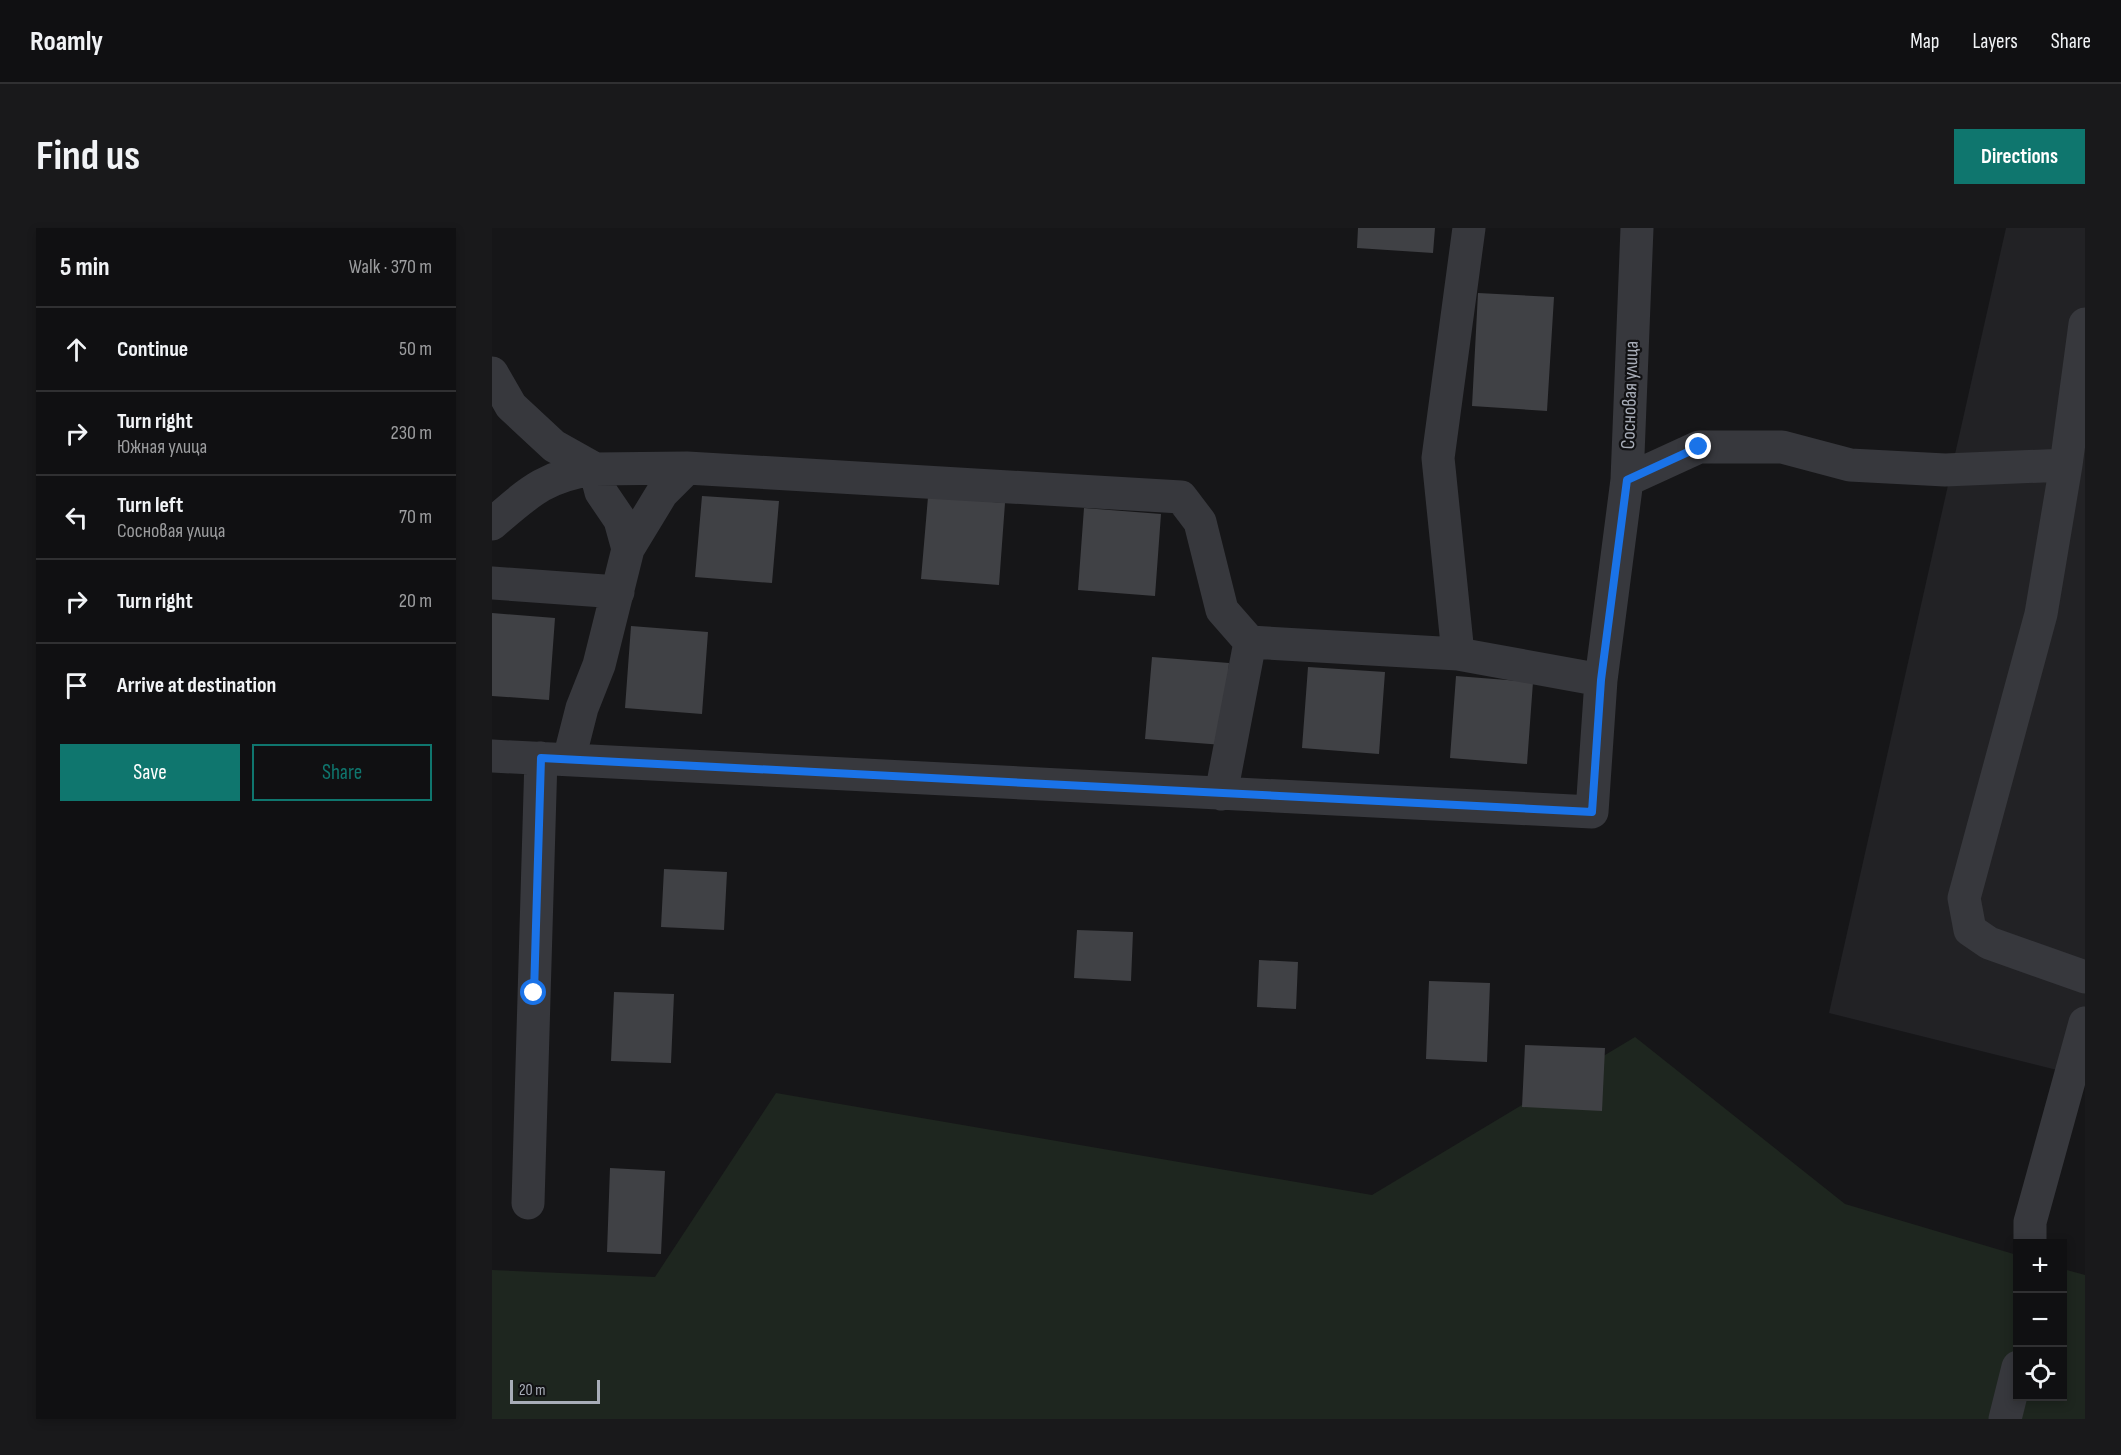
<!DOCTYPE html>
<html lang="en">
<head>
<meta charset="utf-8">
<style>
	body { margin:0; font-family:"Sofia Sans Condensed",sans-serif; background:#19191b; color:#f1f3f6 }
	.controls { position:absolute; right:18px; bottom:18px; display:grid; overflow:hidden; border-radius:0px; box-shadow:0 3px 9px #0003 }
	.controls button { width:54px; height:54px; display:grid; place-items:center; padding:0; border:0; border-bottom:2px solid #303032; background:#101012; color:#f1f3f6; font:30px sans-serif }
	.scale { position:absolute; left:18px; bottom:15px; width:90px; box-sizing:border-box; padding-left:6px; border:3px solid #a8adb8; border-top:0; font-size:16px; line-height:21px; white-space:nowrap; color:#a8adb8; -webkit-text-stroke:4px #111113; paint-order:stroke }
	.stop { position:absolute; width:18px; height:18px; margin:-14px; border:4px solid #1a73e8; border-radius:50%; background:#fff }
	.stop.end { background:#1a73e8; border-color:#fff; box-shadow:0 2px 6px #0008 }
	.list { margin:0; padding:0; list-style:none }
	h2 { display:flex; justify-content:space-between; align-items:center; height:78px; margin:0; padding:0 24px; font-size:26px }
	h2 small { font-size:20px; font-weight:400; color:#9c9d9f }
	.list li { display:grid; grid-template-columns:39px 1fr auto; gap:18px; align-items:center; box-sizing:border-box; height:84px; padding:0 24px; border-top:2px solid #303032 }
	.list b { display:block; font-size:22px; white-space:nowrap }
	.list p { margin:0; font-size:20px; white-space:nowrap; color:#9c9d9f }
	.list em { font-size:20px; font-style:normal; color:#9c9d9f }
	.actions { display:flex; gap:12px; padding:18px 24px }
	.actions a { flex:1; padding:14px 0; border:2px solid #0f766e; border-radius:0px; text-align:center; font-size:21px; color:#0f766e }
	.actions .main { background:#0f766e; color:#fff }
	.icon { flex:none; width:33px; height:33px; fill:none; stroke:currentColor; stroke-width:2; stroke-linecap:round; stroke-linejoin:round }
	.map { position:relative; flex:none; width:1593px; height:1191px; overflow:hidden; border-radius:0px }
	header { display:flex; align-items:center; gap:36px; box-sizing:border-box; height:84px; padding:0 30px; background:#101012; border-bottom:2px solid #303032 }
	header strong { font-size:28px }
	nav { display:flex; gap:33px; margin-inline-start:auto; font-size:21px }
	.intro { display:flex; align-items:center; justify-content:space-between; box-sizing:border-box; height:144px; padding:0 36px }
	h1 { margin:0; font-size:42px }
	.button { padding:15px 27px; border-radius:0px; background:#0f766e; color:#fff; font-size:21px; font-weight:700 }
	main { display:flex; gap:36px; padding:0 36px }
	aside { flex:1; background:#101012; border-radius:0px; box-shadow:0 3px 9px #0003 }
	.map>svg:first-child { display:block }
	.built { fill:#222225 }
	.green { fill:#1e261f }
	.building { fill:#404145 }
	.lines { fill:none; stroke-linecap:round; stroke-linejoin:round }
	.minor { stroke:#37383d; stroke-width:33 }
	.route { stroke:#1a73e8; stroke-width:8 }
	.labels { text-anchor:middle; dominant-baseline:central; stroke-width:4.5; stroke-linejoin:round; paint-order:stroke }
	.street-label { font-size:20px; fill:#a8adb8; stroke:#111113 }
</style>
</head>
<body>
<header>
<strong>Roamly</strong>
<nav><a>Map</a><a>Layers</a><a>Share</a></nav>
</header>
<div class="intro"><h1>Find us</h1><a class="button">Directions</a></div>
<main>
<aside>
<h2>5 min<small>Walk · 370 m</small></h2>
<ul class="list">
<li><svg class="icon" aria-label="ahead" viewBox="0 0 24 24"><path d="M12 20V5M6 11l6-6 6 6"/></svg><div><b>Continue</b></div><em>50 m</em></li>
<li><svg class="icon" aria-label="right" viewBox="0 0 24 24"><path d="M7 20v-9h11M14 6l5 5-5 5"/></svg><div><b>Turn right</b><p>Южная улица</p></div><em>230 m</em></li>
<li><svg class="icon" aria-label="left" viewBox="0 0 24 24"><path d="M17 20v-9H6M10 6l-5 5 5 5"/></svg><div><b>Turn left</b><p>Сосновая улица</p></div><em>70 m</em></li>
<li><svg class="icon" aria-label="right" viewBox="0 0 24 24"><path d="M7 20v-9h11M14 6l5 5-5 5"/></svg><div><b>Turn right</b></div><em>20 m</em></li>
<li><svg class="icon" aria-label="arrive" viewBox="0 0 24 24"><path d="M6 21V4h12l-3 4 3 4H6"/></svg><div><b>Arrive at destination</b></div></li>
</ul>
<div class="actions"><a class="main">Save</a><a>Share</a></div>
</aside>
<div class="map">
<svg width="1593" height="1191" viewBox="0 0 1593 1191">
	<rect width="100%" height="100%" fill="#161618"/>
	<path class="built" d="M1514,0h79v849l-256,-64z"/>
	<path class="green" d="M1143,809l210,167 172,51 1,141h44l1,-127 22,6v144h-1593v-149l163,7 121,-184 596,102z"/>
	<path class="building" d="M866,0h77l-2,25 -76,-5z
		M986,65l76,4 -7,114 -75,-5z
		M210,268l77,5 -7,82 -77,-6z
		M436,269l77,6 -6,82 -78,-6z
		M592,280l77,6 -6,82 -77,-6z
		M0,385l63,5 -6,82 -57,-4z
		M139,398l77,6 -6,82 -77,-6z
		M660,429l77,6 -6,82 -78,-6z
		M816,439l77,5 -6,82 -77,-6z
		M964,448l77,6 -6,82 -77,-6z
		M172,641l63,3 -3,58 -63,-3z
		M585,702l56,2 -2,49 -57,-3z
		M767,732l39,2 -2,47 -39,-2z
		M937,753l61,2 -3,79 -61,-3z
		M122,764l60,2 -3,69 -60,-2z
		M1033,817l80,3 -3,63 -80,-4z
		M118,940l55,3 -4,83 -54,-2z"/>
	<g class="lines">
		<path class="minor" d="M1593,96l-19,141 -25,149 -77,284 6,32 19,13 96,34
			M0,145l19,33 43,40 41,23 92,-1 494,29 19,25 22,88 28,32 208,12 143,26
			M1135,252l72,-33h83l68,18 95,5 121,-5
			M0,296c36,-31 54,-49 103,-55l6,23 19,28 8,29
			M0,355l126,9
			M966,426l-20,-196 31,-230
			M0,528l1100,56 9,-132 26,-200 10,-252
			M77,531l13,-51 17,-43 29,-116 34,-56 25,-25
			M729,566l29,-152
			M36,975l13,-445
			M1538,1016v-22l55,-199
			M1513,1191l13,-52"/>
	</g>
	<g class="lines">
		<path class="route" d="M42,765l7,-235 1051,54 9,-132 26,-200 72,-33"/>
	</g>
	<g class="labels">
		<g class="street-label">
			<text transform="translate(1138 167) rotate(-88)">Сосновая улица</text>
		</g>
	</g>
</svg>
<div class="controls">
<button>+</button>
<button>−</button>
<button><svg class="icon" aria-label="locate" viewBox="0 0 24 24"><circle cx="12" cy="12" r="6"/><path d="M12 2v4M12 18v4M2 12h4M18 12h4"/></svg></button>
</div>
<div class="scale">20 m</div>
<div class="stop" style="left:42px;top:765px"></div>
<div class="stop end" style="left:1207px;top:219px"></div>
</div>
</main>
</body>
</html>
